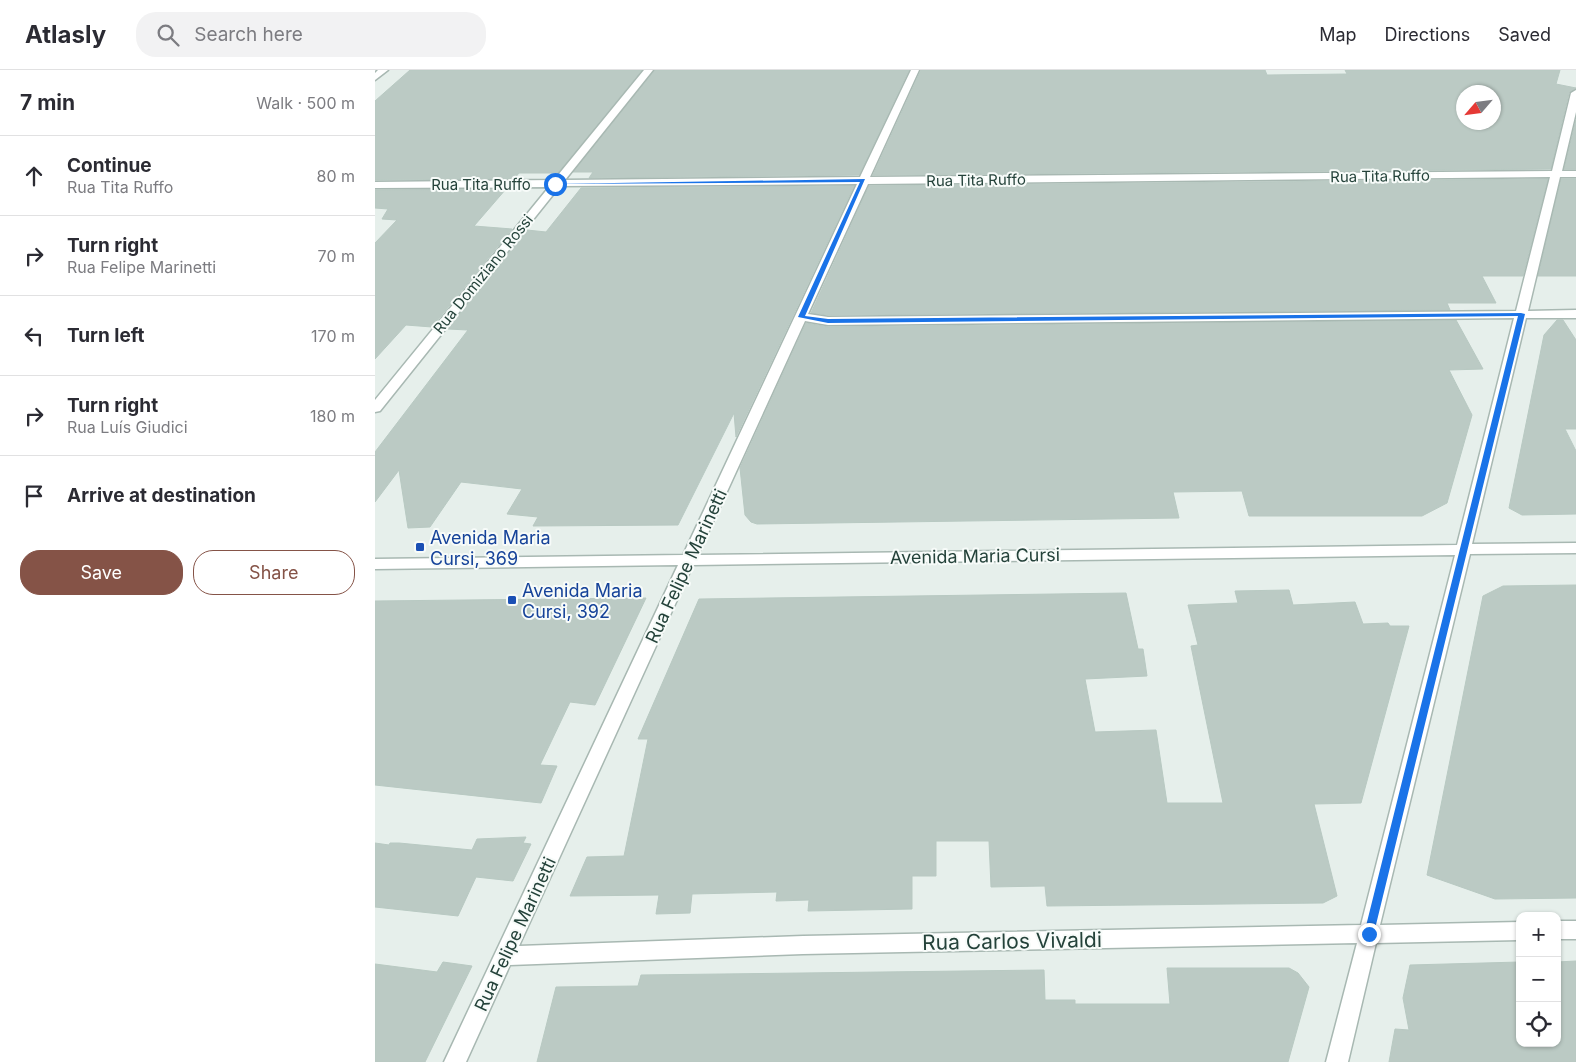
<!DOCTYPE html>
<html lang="en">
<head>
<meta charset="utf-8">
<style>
	body { margin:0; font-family:Inter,sans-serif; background:#f2f2f3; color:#2b2b33 }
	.controls { position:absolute; right:15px; bottom:15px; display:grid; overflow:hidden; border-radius:10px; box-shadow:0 1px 4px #0004 }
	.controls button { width:45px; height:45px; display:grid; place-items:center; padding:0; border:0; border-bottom:1px solid #e1e1e2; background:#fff; color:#2b2b33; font:25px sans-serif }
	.compass { position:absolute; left:1081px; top:15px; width:45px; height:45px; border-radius:50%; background:#fff; box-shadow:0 1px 4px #0004; rotate:242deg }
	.stop { position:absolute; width:15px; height:15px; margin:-11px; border:4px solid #1a73e8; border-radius:50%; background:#fff }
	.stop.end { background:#1a73e8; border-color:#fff; box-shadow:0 1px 5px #0008 }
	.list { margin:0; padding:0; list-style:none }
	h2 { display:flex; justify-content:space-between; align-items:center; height:65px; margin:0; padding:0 20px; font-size:21px }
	h2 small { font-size:16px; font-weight:400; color:#7c7c81 }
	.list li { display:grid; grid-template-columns:32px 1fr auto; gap:15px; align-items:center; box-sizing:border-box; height:80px; padding:0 20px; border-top:1px solid #e1e1e2 }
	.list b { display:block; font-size:19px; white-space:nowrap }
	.list p { margin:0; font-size:16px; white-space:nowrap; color:#7c7c81 }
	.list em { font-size:16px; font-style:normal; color:#7c7c81 }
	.actions { display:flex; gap:10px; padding:15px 20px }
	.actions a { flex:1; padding:11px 0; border:1px solid #855347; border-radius:20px; text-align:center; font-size:18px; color:#855347 }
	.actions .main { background:#855347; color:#fff }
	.icon { flex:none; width:28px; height:28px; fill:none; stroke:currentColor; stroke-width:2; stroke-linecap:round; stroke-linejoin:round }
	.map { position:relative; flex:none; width:1201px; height:992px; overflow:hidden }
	header { display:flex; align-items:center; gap:30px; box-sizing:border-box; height:70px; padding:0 25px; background:#fff; border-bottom:1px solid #e1e1e2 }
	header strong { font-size:24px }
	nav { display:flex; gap:28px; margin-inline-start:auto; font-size:18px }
	.search { width:350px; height:45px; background:#f2f2f3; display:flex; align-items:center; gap:12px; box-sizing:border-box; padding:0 18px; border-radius:20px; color:#7c7c81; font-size:19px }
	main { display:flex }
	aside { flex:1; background:#fff }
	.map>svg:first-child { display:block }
	.building { fill:#bbcac4; stroke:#b8c9c2; fill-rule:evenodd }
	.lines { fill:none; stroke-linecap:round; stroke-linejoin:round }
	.minor-casing { stroke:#a8b8b2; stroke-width:3 }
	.minor { fill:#fff; fill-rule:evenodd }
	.route { fill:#1a73e8 }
	.transit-dot { fill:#1a4fb4; stroke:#f7fbf9; stroke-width:2 }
	.labels { text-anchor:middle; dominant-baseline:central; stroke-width:4; stroke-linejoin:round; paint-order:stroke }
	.far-street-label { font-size:15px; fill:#24423a; stroke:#f7fbf9 }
	.transit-label { font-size:18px; fill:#164399; stroke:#f7fbf9; text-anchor:start }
	.street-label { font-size:18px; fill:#24423a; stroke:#f7fbf9 }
	.near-street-label { font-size:21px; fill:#24423a; stroke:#f7fbf9 }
</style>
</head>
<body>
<header>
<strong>Atlasly</strong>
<div class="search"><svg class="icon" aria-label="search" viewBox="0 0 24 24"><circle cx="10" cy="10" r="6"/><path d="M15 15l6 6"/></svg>Search here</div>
<nav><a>Map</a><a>Directions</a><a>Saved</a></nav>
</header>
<main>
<aside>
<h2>7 min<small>Walk · 500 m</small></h2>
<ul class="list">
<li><svg class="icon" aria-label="ahead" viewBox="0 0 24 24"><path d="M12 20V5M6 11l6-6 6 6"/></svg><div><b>Continue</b><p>Rua Tita Ruffo</p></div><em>80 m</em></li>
<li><svg class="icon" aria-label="right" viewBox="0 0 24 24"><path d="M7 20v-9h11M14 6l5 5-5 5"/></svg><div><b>Turn right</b><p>Rua Felipe Marinetti</p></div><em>70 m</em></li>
<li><svg class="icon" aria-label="left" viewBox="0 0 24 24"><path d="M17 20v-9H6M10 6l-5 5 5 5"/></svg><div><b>Turn left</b></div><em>170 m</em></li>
<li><svg class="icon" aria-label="right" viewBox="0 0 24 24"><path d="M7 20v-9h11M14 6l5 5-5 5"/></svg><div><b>Turn right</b><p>Rua Luís Giudici</p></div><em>180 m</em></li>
<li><svg class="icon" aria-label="arrive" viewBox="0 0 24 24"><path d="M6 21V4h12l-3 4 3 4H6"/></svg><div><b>Arrive at destination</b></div></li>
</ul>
<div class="actions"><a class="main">Save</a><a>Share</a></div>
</aside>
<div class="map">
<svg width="1201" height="992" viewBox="0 0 1201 992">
	<rect width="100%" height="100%" fill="#e6efeb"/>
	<path class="building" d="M35,0h232l-84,103h-39l-5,6 -139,1v-79z
		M280,0h254l-50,105 -270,3 4,-6h-20z
		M546,0h344l2,5 80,-1 -2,-4h215l-4,14 20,4 -7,5 -18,76 -678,6zM1088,22h30v30h-30z
		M1201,50v49h-12z
		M1173,109l-25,97h-41l14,27h-49l3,7 -622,5 -17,-2 58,-127z
		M1186,109h15v97h-38z
		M479,116l-118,251 -2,-24 -56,112 -145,1 5,-9 -31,-3 15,-25 -61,-7 -31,45 -22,1 -9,-58 -24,32v-50l93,-122 -20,-1 79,-99 19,2 35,-44z
		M131,119l-32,37 38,3 -80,98 -26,-2 -31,34v-116l22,-23 -15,-1 6,-10 -13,-1v-18z
		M1081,250l27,49 -34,1 23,45 -25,88 -25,13h-173l-7,-25 -69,1 6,26 -422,6 -6,-2 -6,-7 -5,-47 66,-145 22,4z
		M1182,250h6l13,20v89h-11l11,22v63l-54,1 -13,-7 35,-173z
		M1201,515v313l-81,1 -68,-24 56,-279 20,-10z
		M914,520l4,15 62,-3 8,22 25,-1 2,3h19l-48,177 -47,1 23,92 -14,7 -276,3 -2,-20 -54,1 -2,-46h-53v35h-24v33l-104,2 1,-11 -33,1 1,-9 -85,2 -2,19 -34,1 3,-19 -89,1 17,-39 37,-1 24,-117h-10l61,-140 427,-6 12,56h5l4,27 -62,3 10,53 61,-2 11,73h56l-32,-157 7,-1 -10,-40 50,-2 -3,-12z
		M271,528l-51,107 -25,-3 -30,63 17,1 -16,37 -166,-18v-184z
		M151,767l-3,6 8,1 -18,37 -37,-4 -18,39 -83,-9v-64l14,2 1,-2h9l73,7 5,-11z
		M1201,891v101h-187l6,-33 14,1 -6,-32 7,-33 110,-3v81h37v-81z
		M68,892l29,4 -47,96h-50v-98l62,8z
		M792,898h122l9,5 11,14 -21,75h-751l19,-75 82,-1 3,-11 403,-5 1,30h30v4h95z"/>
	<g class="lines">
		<g class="minor-casing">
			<path id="minor" d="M3,0h10l-13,10v-7z
				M269,0h9l-88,110 295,-3 51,-107h8l-49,107 682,-6 19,-78 5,-3v22l-14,59h14v6h-16l-32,134 48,-1v8h-50l-54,226 104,-1v10l-106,1 -90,371 140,-3v18l-144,3 -28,119h-22l31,-119 -554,11 -293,11 -44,97h-22l234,-497 -303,4v-10l308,-4 174,-371 -297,2 -180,225 -5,1v-12l174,-213 -174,1v-6l179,-2zM1175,107l-34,134 -688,6 -20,-3 60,-130zM1139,248l-57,227 -759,10 107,-234 23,4zM1080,485l-94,370 -558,11 -284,10 174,-381z
				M1182,851h19v18h-19z"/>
		</g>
		<use href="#minor" class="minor"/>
	</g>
	<path class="route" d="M490,109l-60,137 23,3 693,-6 4,1 -152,623 -4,1 -5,-4 154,-618 -690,7 -30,-6 62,-135 -307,2z"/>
	<g class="transit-dot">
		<rect x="40" y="472" width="10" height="10" rx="2.5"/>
		<rect x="132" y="525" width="10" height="10" rx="2.5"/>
	</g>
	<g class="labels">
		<g class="far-street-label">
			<text transform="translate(1005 106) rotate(-1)">Rua Tita Ruffo</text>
			<text transform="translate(601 110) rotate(-1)">Rua Tita Ruffo</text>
			<text x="106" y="114">Rua Tita Ruffo</text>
			<text transform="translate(108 204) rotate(-51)">Rua Domiziano Rossi</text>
		</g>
		<g class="transit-label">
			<text x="55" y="467">Avenida Maria<tspan x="55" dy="21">Cursi, 369</tspan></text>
			<text x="147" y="520">Avenida Maria<tspan x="147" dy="21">Cursi, 392</tspan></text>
		</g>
		<g class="street-label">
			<text transform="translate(600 486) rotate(-1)">Avenida Maria Cursi</text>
			<text transform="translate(311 496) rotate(-65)">Rua Felipe Marinetti</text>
			<text transform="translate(140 864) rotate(-65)">Rua Felipe Marinetti</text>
		</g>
		<g class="near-street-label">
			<text transform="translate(637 871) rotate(-1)">Rua Carlos Vivaldi</text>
		</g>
	</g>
</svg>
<div class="controls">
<button>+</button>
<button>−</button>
<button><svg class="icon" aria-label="locate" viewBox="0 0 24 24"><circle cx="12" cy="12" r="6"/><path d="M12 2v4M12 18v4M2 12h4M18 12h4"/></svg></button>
</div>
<svg class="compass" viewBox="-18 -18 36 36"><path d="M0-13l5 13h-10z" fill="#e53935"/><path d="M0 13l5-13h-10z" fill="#7c7c81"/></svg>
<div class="stop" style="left:180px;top:114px"></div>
<div class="stop end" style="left:994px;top:864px"></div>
</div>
</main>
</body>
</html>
